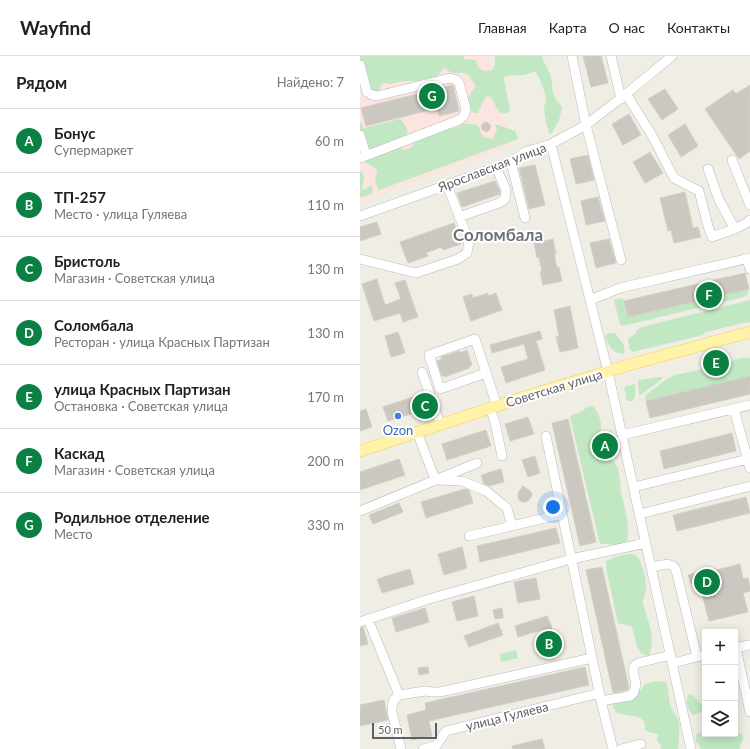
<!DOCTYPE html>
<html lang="ru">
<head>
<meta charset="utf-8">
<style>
	body { margin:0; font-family:Lato,sans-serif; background:#f6f6f6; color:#202124 }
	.controls { position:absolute; right:12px; bottom:12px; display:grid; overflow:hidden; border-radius:0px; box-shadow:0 2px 10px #0003 }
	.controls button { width:36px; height:36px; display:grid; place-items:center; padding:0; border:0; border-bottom:1px solid #e0e0e0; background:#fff; color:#202124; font:20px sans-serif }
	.scale { position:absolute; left:12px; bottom:10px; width:65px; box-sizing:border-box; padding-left:4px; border:2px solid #5d6066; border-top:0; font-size:11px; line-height:14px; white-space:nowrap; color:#5d6066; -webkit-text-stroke:3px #fff; paint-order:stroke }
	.you { position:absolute; left:193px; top:451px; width:14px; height:14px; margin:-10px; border:3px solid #fff; border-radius:50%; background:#1a73e8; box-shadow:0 0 0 6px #1a73e833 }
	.badge { display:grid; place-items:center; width:26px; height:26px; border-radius:50%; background:#0b8043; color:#fff; font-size:13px; font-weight:700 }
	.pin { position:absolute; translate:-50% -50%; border:2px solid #fff; box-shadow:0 1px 4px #0006 }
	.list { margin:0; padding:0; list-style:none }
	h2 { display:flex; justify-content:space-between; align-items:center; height:52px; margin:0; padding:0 16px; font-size:17px }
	h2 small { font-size:13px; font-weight:400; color:#757577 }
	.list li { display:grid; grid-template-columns:26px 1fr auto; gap:12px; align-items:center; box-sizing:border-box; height:64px; padding:0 16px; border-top:1px solid #e0e0e0 }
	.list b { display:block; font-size:15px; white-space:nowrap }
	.list p { margin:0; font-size:13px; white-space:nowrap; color:#757577 }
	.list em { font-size:13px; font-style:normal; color:#757577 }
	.icon { flex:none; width:22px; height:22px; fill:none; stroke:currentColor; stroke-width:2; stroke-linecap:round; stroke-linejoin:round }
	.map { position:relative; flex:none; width:390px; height:693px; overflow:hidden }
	header { display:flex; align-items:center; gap:24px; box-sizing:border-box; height:56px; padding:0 20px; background:#fff; border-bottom:1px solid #e0e0e0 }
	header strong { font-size:19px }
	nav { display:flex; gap:22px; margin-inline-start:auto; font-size:14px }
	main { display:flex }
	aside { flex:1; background:#fff }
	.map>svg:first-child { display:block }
	.medical { fill:#fce4e1 }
	.green { fill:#c1e8c2 }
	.building { fill:#cbc8c2; stroke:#d5cfc3 }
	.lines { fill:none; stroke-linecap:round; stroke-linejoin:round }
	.minor-casing { stroke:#b7babf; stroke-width:10 }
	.major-casing { stroke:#f6ce57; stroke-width:12 }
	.minor { stroke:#fff; stroke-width:9 }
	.major { stroke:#fff3aa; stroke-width:11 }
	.shop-dot { fill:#3f7fe0; stroke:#fff; stroke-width:1.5 }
	.labels { text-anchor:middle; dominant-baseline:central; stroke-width:4; stroke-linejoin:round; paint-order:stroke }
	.street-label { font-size:13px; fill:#5d6066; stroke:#fff }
	.shop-label { font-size:13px; fill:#366cbe; stroke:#fff }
	.district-label { font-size:17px; font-weight:bold; fill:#6e7278; stroke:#fff }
</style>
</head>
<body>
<header>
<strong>Wayfind</strong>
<nav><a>Главная</a><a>Карта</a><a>О нас</a><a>Контакты</a></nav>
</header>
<main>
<aside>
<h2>Рядом<small>Найдено: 7</small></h2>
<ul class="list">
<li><span class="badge">A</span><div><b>Бонус</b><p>Супермаркет</p></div><em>60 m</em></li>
<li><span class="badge">B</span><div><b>ТП-257</b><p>Место · улица Гуляева</p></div><em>110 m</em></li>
<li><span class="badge">C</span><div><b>Бристоль</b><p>Магазин · Советская улица</p></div><em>130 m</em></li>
<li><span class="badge">D</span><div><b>Соломбала</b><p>Ресторан · улица Красных Партизан</p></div><em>130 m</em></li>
<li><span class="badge">E</span><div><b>улица Красных Партизан</b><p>Остановка · Советская улица</p></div><em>170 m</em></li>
<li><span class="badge">F</span><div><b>Каскад</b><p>Магазин · Советская улица</p></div><em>200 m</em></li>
<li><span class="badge">G</span><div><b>Родильное отделение</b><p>Место</p></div><em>330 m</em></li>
</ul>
</aside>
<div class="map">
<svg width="390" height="693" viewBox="0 0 390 693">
	<rect width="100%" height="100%" fill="#f0ede5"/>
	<path class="medical" d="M0,0h128l22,89 -150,57z"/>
	<path class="green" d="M0,0h103l1,3 10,1 2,1c3,9 7,12 16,9 4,-5 3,-8 3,-14h47l1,5 3,4 5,12 2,16 3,7 4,4 2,4 -3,12 -8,14 -2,-1 -3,-11 -2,-13 2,-11 -4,-14 -6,-12h-3c-9,5 -19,2 -29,5v2l6,31 -3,3c-14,2 -10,-16 -20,-17l-2,2 -7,15h-5c-5,-5 -6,-13 -3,-19 2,-3 4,-5 6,-8 -3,-3 -5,-9 -8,-11 -7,-5 -14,2 -23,-7l-2,1 -5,7 -12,5h-23l-12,3 -7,-1 -3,1 -2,7 -6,2 -13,-22z
		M40,63c6,6 10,13 5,21 -2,3 -4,4 -5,8 10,6 14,-4 18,-12l41,-9 4,-3h11l4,2 5,11 10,2 4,-10 -2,-4h4l16,6 3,8 -139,51c-2,-3 -4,-8 -4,-12 1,-2 2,-5 2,-7 -1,-3 -13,-10 -17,-11v-37l1,-1 3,6z
		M0,115c9,7 0,13 3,19l7,-4 2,1 1,6 -13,5z
		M389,233l-1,5 -4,3 -122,29 -2,-2 -6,-24 9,-2 5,19z
		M390,244v22l-9,1 -5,2 -5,1 -25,6 -2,1 -1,2 -71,17 -3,-4 -1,-9 2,-2 5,-3 2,-4 5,-3z
		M248,277h7c5,7 11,11 9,20 -9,3 -16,-8 -19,-16l1,-2z
		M380,302h10v18l-104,25 -1,-2 1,-4 22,-17 7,-3 24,-5 5,-3 18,-4v1l11,-3v-1z
		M300,321h2v2l-20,15 -3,1 -1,-14 1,-1z
		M274,328c2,5 2,12 -1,17h-6l-1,-3v-4l-2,-6 2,-2z
		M229,350l5,1c3,4 7,12 7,18 0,13 -10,18 0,31 5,1 10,2 14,7 5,6 5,21 6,29 3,13 7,27 7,40 0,3 0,9 -3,11 -6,5 -17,0 -24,1l-2,-4 -29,-123 4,-3 5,-1z
		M268,498c12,-1 13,9 16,19 1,5 2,10 2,15 1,6 -4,10 -3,15 4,18 14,34 6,52 -15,2 -12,-20 -18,-29l-13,-3 -12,-55v-7l9,-4z
		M156,594l2,8 -17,4 -1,-8z
		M297,625l9,1c3,6 2,14 4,22 1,5 5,9 7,13 4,9 2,22 1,32h-17l-1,-5 -3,-3 1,-6c-4,-3 -8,-1 -13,-5 0,-2 1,-4 0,-6 -3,-11 -22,-7 -29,-12 -2,-3 -3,-6 -4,-9l26,-10 7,-9z
		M329,638c8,1 9,10 16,13v11l-1,-3 -3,-3 -5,2 -3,1c-6,-6 -9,-14 -4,-21z
		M375,672l2,6 4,-1c6,8 -2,9 -1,16h-40v-3l-4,-4v-6l2,-3h7v1h30z"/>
	<path class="building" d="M223,0h18l7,27 -17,4z
		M93,29l6,26 -20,5 -2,-8 -71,18 -5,-18z
		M390,29v66l-11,8 -34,-50 28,-19 3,4z
		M305,33l13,20 -16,11 -14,-21z
		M269,58l12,21 -18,10 -11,-21z
		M121.5 71a4.5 4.5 0 1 1 9 0a4.5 4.5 0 1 1-9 0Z
		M325,68l13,22 -17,11 -13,-22z
		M290,96l13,21 -18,10 -12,-21z
		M228,99l6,25 -18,4 -6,-25z
		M175,109l10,40 -16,4 -10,-41z
		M135,125l5,10v3l-38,13 -5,-14z
		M325,136l8,36 5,-1 3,10 -27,6 -3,-13 -3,1 -8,-33z
		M238,141l7,24 -19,4 -5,-24z
		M17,166l4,12 -21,7v-14z
		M94,167l7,21 -18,6 -2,-3 -15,6 2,3 -20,7 -8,-21z
		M193,183l3,15h-2l3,14 2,-1 3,14 -19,4 -3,-13 2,-1 -3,-14 -2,1 -3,-15z
		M249,183l7,24 -20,5 -6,-25z
		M385,217l4,16 -121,28 -4,-16z
		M17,223l8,26 16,-6 -6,-16 10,-3 13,37 -15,5 -3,-9 -26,8 -12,-37z
		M128,237v3l8,-3 6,17 -31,11 -8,-24 9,-3 1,4z
		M210,250l8,42 -18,4 -4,-15 3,-1 -5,-26z
		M180,275l2,8 -6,2 9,29 -39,13 -5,-16 27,-8 -4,-15 -32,9 -2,-8z
		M38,276l7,21 -14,4 -6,-21z
		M107,294l5,15 -3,2v1l-25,9v-2l-2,1 -5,-15 5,-2 -1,-2 18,-6 1,2z
		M390,320v18l-100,24 -4,-17z
		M62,338l5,15 -39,12 -5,-14z
		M6,353l6,18 -12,4v-20z
		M168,361l6,17 -24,7 -5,-17z
		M208,363l28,123 -16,4 -28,-123z
		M126,374l5,16 -44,14 -5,-16z
		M372,377l4,18 -72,18 -4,-18z
		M246,379l4,19 -7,2 -4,-20z
		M175,400l5,17 -12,4 -6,-17z
		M39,403l6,16 -45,15v-18z
		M141,413l3,13 -15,4 -5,-2 -3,-9z
		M163,430l7,5 2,3 -1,3 -2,3 -3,2h-3l-4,-2 -1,-3v-4z
		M105,433l4,1 4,13 -47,15 -5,-16z
		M386,441l4,16 -73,18 -4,-16z
		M39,447l4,9 -30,12 -4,-9z
		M196,472l4,15 -80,19 -3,-16z
		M102,491l5,21 -23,7 -6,-21z
		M380,508l3,15 5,-1 2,9v4l-7,2 5,19 -39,9 -10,-39 -8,2 -3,-9 20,-5v2z
		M242,511l27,121 -2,2 -14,3 -27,-123z
		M50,513l4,15 -32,9 -5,-14z
		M176,522l4,21 -22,4 -4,-21z
		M114,540l4,20 -21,5 -5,-19z
		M65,552l4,14 -33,10 -4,-14z
		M142,552l1,10 -8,1 -2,-9z
		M187,560l4,9 4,24 -9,2 -4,-21 -24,7 -3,-11z
		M138,567l5,12 -34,12 -5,-11z
		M3,571l5,17 -8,2v-18z
		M68,611l1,6 -10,2 -1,-7z
		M225,611l4,18 -160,36 3,15 -20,4 -5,-25 19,-5 -1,-7z
		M24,644l4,20 -28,6v-21z
		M182,683l3,10h-32l-1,-3z"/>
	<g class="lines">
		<g class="minor-casing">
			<path id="minor" d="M212,0l14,69 35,135
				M251,0l10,43
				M0,9l7,27 5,3 5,1 73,-18 6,2 3,3 7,26 -2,7 -5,4 -99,38
				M266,38l27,43 21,41 25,13 9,35 4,11c13,-5 28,-8 38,-17
				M0,79l6,20
				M191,88l57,228 83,377
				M372,104l18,45
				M151,106l14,56
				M348,113l11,31 16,29
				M0,160l151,-54 14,-10 26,-8 35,-19 40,-31 46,-38
				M99,161l40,-14 6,-4 1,-9 -10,-23
				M0,203l56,14 42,-14 9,-6 2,-12 -22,-56
				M387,203l3,10
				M230,244l30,-12 130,-30
				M62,316l18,52
				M126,317l-46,16 -11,-34 46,-16 22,67
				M130,352l5,14 7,34
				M374,353l16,59
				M57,376l18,47
				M262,379l128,-30
				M186,380l55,265 12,48
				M78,424l24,1 24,10 21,17 5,18
				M274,431l114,-28
				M0,455l117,-48
				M280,458l110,-28
				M109,480l93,-22
				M291,511c9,-1 21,-7 25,3l21,87
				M8,563l31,76
				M0,566l69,-23 142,-40 75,-16
				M375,592l15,-3
				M376,592l14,64
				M313,607l32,-8
				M241,645l29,-5 4,-4 2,-8 -3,-13 1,-5 4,-3 33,-8
				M41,693l-9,-37v-6l2,-6 5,-5 26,-4 7,1h8l152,-34
				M63,693l13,-3 10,-15 154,-38
				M261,693l20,-5"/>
		</g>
		<g class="major-casing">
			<path id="major" d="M0,395l161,-53 111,-34 118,-32"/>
		</g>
		<use href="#minor" class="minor"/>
		<use href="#major" class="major"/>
	</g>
	<circle class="shop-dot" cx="38" cy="360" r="4"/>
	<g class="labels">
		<g class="street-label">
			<text transform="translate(132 111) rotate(-21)">Ярославская улица</text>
			<text transform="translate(194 332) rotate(-17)">Советская улица</text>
			<text transform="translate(147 660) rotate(-14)">улица Гуляева</text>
		</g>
		<g class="shop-label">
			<text x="38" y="374">Ozon</text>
		</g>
		<g class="district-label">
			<text x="138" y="178">Соломбала</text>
		</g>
	</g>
</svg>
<div class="controls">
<button>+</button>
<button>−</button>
<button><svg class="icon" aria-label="layers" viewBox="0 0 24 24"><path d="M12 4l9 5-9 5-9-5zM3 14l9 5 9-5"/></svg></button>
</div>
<div class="scale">50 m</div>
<div class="you"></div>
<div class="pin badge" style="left:245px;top:390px">A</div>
<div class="pin badge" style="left:189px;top:588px">B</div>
<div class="pin badge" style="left:65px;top:350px">C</div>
<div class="pin badge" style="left:347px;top:526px">D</div>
<div class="pin badge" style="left:356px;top:307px">E</div>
<div class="pin badge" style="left:349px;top:239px">F</div>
<div class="pin badge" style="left:72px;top:40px">G</div>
</div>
</main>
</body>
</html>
